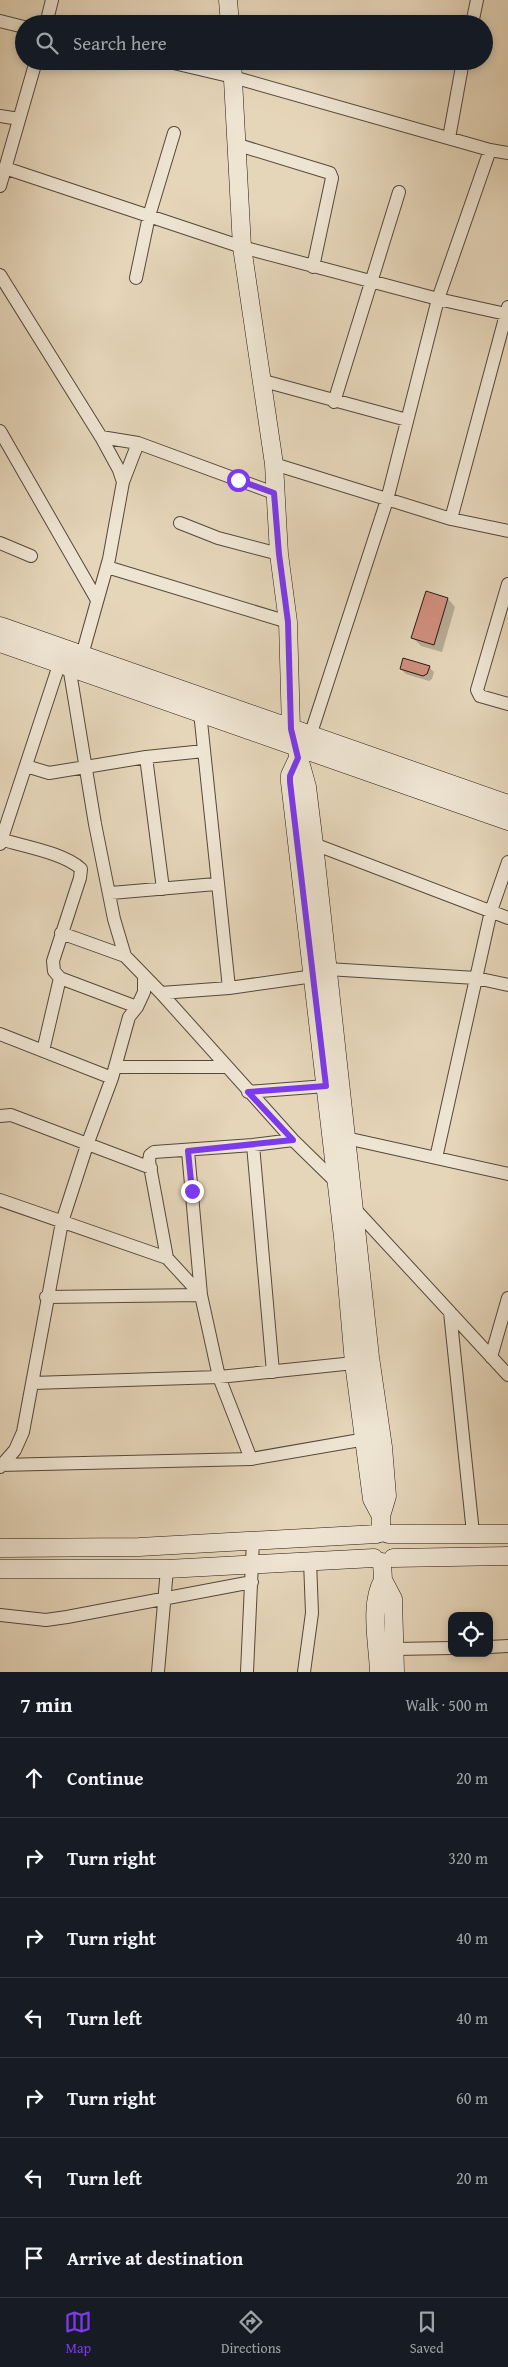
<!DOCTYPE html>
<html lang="en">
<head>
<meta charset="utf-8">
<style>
	body { margin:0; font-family:"Gentium Book Plus",serif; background:#20242c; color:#f1f3f6 }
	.controls { position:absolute; right:15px; bottom:15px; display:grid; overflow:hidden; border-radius:10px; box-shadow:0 2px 8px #0003 }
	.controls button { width:45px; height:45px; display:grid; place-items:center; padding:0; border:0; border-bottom:1px solid #363941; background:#171b24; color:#f1f3f6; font:25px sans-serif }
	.stop { position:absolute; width:15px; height:15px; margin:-11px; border:4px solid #7c3aed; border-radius:50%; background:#fff }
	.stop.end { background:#7c3aed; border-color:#fff; box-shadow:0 1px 5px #0008 }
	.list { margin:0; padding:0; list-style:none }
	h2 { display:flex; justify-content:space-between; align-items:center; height:65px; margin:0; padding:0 20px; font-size:21px }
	h2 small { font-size:16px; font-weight:400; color:#9ea1a6 }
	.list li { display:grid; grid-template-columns:32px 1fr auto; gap:15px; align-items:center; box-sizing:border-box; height:80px; padding:0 20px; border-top:1px solid #363941 }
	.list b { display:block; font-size:19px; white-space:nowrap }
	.list em { font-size:16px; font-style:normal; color:#9ea1a6 }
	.icon { flex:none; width:28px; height:28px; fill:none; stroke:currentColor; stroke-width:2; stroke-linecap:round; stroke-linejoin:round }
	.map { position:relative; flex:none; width:508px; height:1672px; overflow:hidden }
	.search { position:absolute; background:#171b24; box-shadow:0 2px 8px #0003; left:15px; right:15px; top:15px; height:55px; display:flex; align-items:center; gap:12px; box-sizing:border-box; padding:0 18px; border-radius:28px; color:#9ea1a6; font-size:19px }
	.sheet { height:625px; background:#171b24 }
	nav { display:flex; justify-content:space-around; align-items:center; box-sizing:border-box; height:70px; border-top:1px solid #363941; background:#171b24; font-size:14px; color:#9ea1a6 }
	nav a { display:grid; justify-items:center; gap:2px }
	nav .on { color:#7c3aed }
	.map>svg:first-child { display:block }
	.shadow { fill:#0003 }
	.building { fill:#d08f7e; stroke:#251912 }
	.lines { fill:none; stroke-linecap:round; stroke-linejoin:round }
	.street-casing { stroke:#55483c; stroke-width:14 }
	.secondary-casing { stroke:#251912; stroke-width:19 }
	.street { stroke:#eee4d2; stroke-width:12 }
	.secondary { stroke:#eee4d2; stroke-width:18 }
	.route { stroke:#7c3aed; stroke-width:6 }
</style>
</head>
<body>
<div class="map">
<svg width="508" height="1672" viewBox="0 0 508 1672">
	<rect width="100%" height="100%" fill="#e5d5b9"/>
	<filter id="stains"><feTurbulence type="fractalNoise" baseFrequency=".004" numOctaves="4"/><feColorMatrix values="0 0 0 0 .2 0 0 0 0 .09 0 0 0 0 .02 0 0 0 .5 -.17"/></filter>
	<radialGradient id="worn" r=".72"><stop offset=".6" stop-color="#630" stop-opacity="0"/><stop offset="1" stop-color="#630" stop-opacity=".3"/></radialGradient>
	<path class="shadow" d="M448,599l7,8 -13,45 -21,-6 -8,-8z
		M429,667l5,5 -2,7 -3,2 -23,-7 -5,-5z"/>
	<path class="building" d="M426,591l22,7 -14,47 -23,-7z
		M403,658l27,8 -3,8 -4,2 -23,-7z"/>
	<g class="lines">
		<g class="street-casing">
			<path id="street" d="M0,21l24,6
				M46,24l6,-24
				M472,24l5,-24
				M165,61l68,16 257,73 18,3
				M0,116l19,3
				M449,138l14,-77
				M235,144l95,29 2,5 -19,89
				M5,168l237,79 196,52 68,15
				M0,186l36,-125
				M0,275l101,162 18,33 4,12 -14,77 -27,96
				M136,278l13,-62 25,-83
				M260,380l147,40
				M334,402l65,-210
				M0,431l97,169
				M101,437l37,6 -15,39
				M138,443l136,50
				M274,464l177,55 57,12
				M451,519l57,-212
				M180,523l38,15 61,16
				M0,543l31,13
				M107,567l181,55
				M508,584l-31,106 3,6 28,8
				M68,660l27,164 19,95 11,37 36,37 132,147 44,43
				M200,712l29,276
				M310,736l77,-236 51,-201 52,-149
				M146,757l17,132
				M26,766l23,7 97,-16 58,-6
				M0,839c22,7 65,14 81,30l-1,9 -27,83 1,10 6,7 77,29
				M0,844l59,-179
				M314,844l194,74
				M111,893l105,-9
				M61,933l64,23
				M327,969l149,9 32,7
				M161,993l68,-5 85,-12
				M0,1034l112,44
				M43,1051l17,-73
				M115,1067h110
				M248,1092l78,-6
				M0,1116l11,-1 140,53
				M346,1138l162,36
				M253,1145l40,-5
				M436,1158l55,-247 17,-49
				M0,1200l167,58 34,37 -13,-144
				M354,1208l154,167
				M167,1258l-18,-97 1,-6 4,-3 99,-7 20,227
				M46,1297l155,-2 18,82 32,82
				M450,1312l23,221
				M491,1357l17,-59
				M33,1383l186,-6 135,-14
				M0,1465l251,-6 115,-20
				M0,1467l15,-17 8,-18 39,-210 25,-77 25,-67 17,-61 8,-10 7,-15v-15
				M0,1615l46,5 21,-3 185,-35
				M489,1647l19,-1
				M395,1649l57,-1
				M158,1672l9,-103
				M247,1672l6,-132
				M304,1672l8,-59 -2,-52"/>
		</g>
		<g class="secondary-casing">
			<path id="secondary" d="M228,0l2,24
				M232,61l10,186 32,217 5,90 9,68 3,107 16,58 7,57 56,513 13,90 4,49 -6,20v17
				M0,626l508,178
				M0,643l508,178
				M298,758l-8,17v7l53,455 11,126 18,136 9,17
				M388,1534h120
				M0,1548l139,-1 238,-13
				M393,1558l115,-2
				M382,1562l1,18 10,19 2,73
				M0,1569h167l207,-11
				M379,1672c-1,-29 -10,-67 4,-92"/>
		</g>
		<use href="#street" class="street"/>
		<use href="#secondary" class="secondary"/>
	</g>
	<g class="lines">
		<path class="route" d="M192,1191l-4,-40 105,-11 -45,-48 78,-6 -36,-304v-6l8,-18 -7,-29 -3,-107 -9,-68 -5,-61 -36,-13"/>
	</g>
	<rect width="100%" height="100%" filter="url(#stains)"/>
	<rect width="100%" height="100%" fill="url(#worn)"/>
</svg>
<div class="controls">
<button><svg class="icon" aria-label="locate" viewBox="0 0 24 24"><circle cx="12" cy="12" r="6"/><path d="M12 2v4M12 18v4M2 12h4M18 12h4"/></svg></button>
</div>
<div class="stop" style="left:238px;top:480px"></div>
<div class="stop end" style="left:192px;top:1191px"></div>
<div class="search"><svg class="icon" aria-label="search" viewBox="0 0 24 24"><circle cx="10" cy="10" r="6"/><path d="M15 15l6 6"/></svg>Search here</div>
</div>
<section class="sheet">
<h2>7 min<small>Walk · 500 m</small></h2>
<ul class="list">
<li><svg class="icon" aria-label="ahead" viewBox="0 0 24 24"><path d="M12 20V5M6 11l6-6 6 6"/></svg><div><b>Continue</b></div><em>20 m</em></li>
<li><svg class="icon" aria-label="right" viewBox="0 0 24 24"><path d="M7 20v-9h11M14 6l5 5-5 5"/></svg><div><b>Turn right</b></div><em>320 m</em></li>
<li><svg class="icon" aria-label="right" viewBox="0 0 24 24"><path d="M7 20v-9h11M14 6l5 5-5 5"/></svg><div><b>Turn right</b></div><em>40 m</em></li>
<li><svg class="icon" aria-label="left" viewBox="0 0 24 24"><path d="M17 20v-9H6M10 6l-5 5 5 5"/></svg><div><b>Turn left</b></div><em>40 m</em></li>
<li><svg class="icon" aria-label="right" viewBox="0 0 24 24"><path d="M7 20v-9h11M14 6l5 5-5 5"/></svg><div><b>Turn right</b></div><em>60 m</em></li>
<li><svg class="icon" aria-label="left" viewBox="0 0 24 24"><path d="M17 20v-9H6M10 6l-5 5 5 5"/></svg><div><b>Turn left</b></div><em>20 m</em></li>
<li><svg class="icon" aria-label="arrive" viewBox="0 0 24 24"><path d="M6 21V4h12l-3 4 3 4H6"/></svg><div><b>Arrive at destination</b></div></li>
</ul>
</section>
<nav>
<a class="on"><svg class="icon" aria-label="map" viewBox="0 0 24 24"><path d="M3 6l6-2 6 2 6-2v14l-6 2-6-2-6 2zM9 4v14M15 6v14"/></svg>Map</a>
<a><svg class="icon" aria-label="directions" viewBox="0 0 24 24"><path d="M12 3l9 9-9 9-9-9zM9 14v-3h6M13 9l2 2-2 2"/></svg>Directions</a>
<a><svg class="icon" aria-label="saved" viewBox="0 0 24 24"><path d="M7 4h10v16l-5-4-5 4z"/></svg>Saved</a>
</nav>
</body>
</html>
